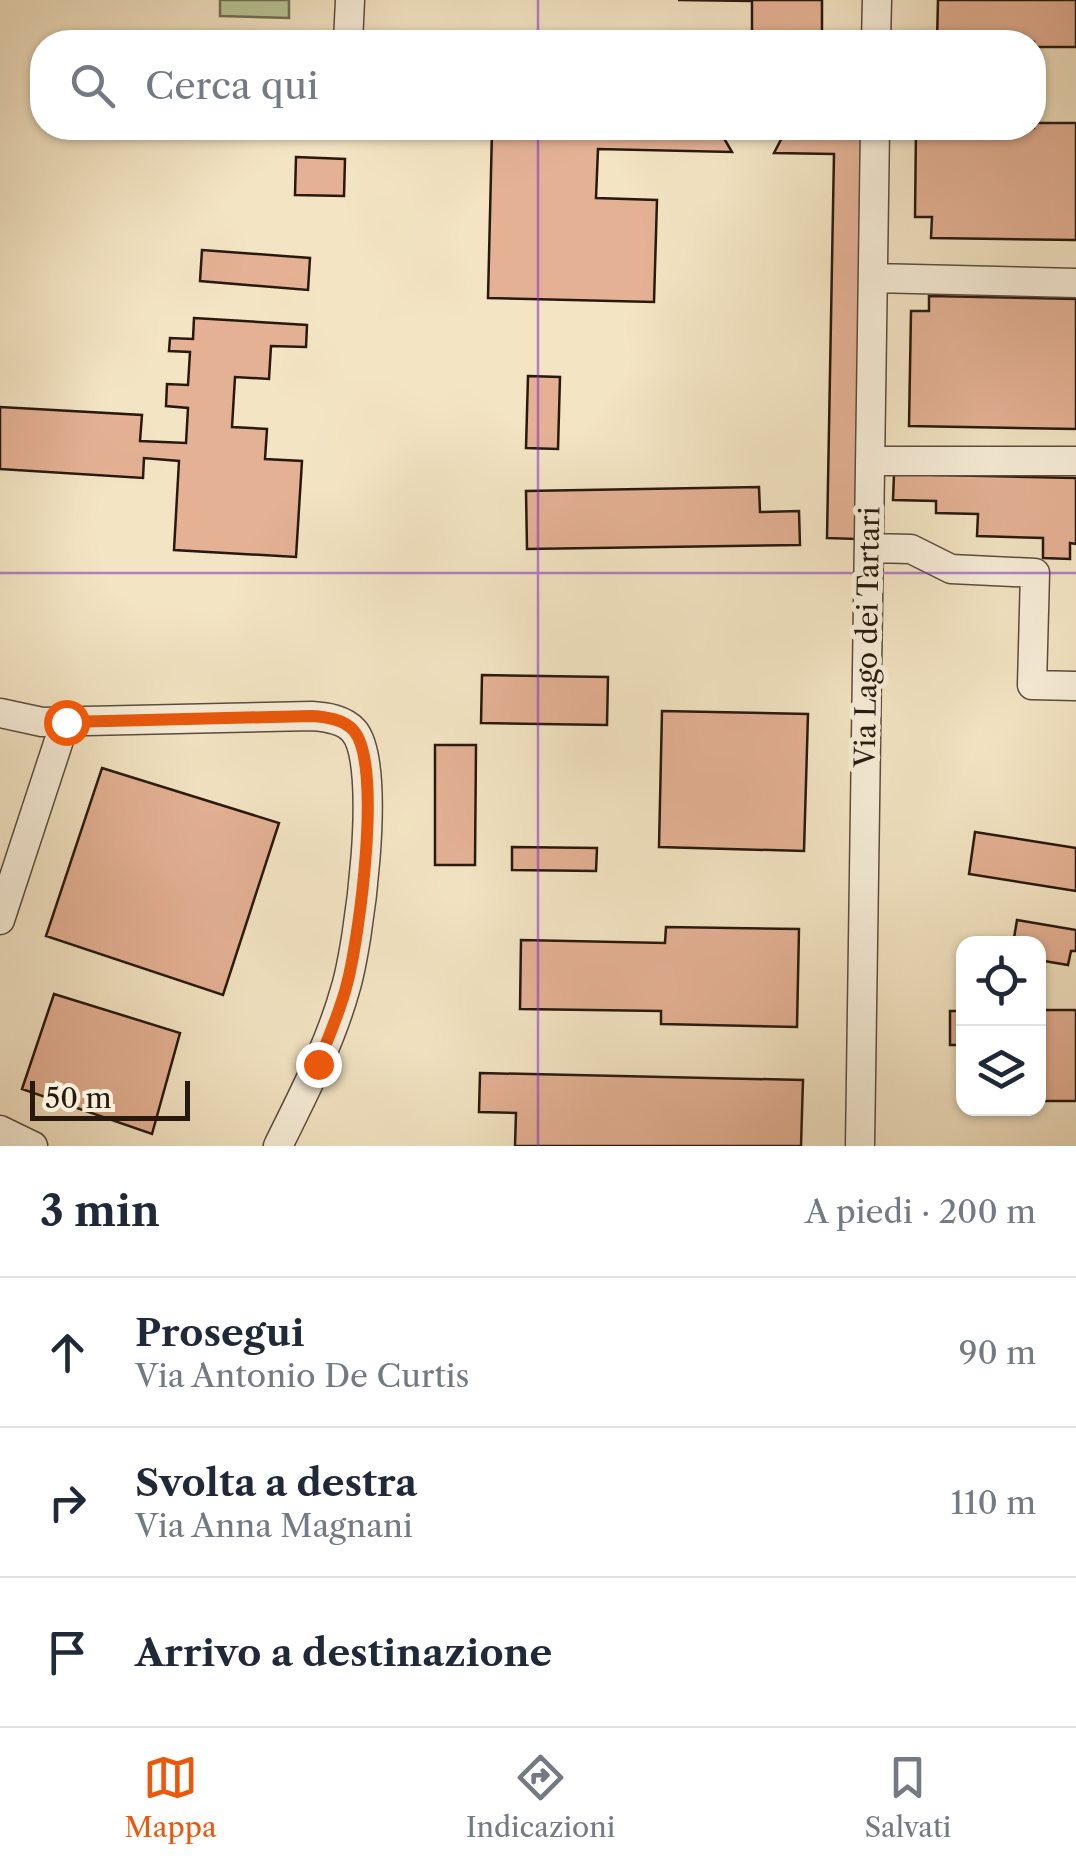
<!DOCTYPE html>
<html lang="it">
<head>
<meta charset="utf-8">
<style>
	body { margin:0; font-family:"Libre Caslon Text",serif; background:#f6f6f7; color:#1f2937 }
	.controls { position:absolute; right:30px; bottom:30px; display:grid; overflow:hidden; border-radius:20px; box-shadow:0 2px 8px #0004 }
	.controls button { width:90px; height:90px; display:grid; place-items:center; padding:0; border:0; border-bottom:2px solid #e0e1e3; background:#fff; color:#1f2937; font:50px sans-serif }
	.scale { position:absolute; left:30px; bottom:25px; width:160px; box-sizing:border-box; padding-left:10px; border:5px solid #28190f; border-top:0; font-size:28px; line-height:35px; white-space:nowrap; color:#28190f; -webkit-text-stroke:8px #f7edd8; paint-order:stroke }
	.stop { position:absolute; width:30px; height:30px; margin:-22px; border:8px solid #ea580c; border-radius:50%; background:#fff }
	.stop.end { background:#ea580c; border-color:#fff; box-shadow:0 2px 10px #0008 }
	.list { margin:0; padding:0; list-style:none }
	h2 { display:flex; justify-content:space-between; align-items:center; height:130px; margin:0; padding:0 40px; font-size:42px }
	h2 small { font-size:32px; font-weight:400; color:#747a83 }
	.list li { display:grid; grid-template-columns:65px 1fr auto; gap:30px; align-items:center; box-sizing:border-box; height:150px; padding:0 40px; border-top:2px solid #e0e1e3 }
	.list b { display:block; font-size:38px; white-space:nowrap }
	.list p { margin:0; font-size:32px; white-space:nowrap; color:#747a83 }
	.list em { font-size:32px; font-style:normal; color:#747a83 }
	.icon { flex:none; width:55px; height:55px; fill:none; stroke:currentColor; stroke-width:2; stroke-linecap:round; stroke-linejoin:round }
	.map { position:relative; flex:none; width:1076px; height:1146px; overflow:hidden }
	.search { position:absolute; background:#fff; box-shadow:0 2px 8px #0004; left:30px; right:30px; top:30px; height:110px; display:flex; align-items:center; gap:25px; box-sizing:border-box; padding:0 35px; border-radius:40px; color:#747a83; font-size:38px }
	.sheet { height:580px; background:#fff }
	nav { display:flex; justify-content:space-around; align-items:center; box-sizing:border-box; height:140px; border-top:2px solid #e0e1e3; background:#fff; font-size:28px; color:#747a83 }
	nav a { display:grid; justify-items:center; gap:5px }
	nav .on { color:#ea580c }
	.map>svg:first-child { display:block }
	.green { fill:#b8c596; stroke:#706f52; stroke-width:2.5 }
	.building { fill:#e4b194; stroke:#28190f; stroke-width:2.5 }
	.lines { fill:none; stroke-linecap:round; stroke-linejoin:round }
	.minor-casing { stroke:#5b4c3c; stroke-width:31 }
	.minor { stroke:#f7edd8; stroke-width:28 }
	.route { stroke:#ea580c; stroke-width:12 }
	.grid { fill:none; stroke:#7b2cbf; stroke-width:2.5; stroke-opacity:0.55 }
	.labels { text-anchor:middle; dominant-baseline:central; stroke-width:10; stroke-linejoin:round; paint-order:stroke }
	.street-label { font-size:28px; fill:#28190f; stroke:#f7edd8 }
</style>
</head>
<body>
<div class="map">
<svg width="1076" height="1146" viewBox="0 0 1076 1146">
	<rect width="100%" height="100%" fill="#f3e4c3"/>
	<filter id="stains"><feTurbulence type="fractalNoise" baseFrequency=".002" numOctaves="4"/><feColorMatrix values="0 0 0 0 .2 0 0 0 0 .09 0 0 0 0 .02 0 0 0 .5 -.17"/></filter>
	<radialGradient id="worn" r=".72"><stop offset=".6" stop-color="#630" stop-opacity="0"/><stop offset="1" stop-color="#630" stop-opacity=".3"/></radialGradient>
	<path class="green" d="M220,0h69v18l-69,-2z"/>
	<path class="building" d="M678,0h144v42h-70v-41z
		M938,0h138v47h-42v-5h-97z
		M1034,123h42v117l-145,-2 1,-21h-17l1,-89h118z
		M552,128h166l14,24 -134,-3 -2,49 61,2 -3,102 -166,-4 4,-167 60,2z
		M787,128h78l-8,411 -30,-1 7,-384 -60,-1z
		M296,157l49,2 -1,37 -49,-1z
		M202,250l108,8 -2,32 -108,-9z
		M929,296l147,3v130l-167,-3 2,-115h18z
		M194,318l113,7 -1,22 -35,-1 -2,33 -34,-2 -3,50 35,2 -2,30 37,2 -6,96 -122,-7 5,-89 -35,-3 -1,20 -143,-9v-62l142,8 -2,26 46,2 2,-35 -22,-2 1,-22 21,1 2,-33 -21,-1 1,-13 23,1z
		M528,376l32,1 -2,72 -32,-1z
		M894,474l182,4v66l-6,-1v16l-27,-1v-20l-66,-2 1,-22 -42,-1v-12l-43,-1z
		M759,487l1,25 39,-1 1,34 -273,4 -1,-58z
		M482,675l126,2 -1,48 -126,-2z
		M662,711l146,3 -4,137 -145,-4z
		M435,745h41l-1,120h-40z
		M102,768l177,55 -56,172 -177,-59z
		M975,832l101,16v43l-107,-17z
		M512,847l85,1 -1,23 -84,-1z
		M1017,920l59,10v21h-5l-3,14 -30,-5v-16h-25z
		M666,927l133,2 -2,98 -136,-3v-13l-141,-2 1,-69 144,3z
		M54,994l126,39 -28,101 -130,-45z
		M1038,1010h38v91h-38z
		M950,1011h14v34h-14z
		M480,1073l323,7 -2,66h-286l1,-33 -37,-1z"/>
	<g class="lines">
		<g class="minor-casing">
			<path id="minor" d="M348,42l2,-42
				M876,42l1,-42
				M873,278l203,5
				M870,461h206
				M869,548l42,1 40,20 84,4 -3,112 44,1
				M0,713l42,9 270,-6c14,1 32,3 42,15 29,34 5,214 -9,259 -15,54 -42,105 -67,156
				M0,920l65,-198
				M0,1130l33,16
				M860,1146l15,-1018"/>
		</g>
		<use href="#minor" class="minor"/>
	</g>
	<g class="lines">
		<path class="route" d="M66,722l246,-6c14,1 32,3 42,15 29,35 5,207 -7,253 -7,28 -19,54 -29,80"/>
	</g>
	<path class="grid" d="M538,0v42M538,128v1018M0,573h1076"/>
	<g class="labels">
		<g class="street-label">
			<text transform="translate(867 637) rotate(-89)">Via Lago dei Tartari</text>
		</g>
	</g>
	<rect width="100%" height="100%" filter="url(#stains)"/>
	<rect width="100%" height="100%" fill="url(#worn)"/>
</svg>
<div class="controls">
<button><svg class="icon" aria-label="locate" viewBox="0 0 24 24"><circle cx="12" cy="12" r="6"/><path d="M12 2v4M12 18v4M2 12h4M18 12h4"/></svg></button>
<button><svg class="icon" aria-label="layers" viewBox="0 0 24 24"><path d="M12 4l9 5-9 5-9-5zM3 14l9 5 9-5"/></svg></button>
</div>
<div class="scale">50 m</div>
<div class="stop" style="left:66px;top:722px"></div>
<div class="stop end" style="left:318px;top:1064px"></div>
<div class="search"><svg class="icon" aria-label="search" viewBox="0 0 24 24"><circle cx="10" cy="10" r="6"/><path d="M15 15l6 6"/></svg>Cerca qui</div>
</div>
<section class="sheet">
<h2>3 min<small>A piedi · 200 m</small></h2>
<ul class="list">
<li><svg class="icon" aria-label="ahead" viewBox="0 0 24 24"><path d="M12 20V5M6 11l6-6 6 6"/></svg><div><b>Prosegui</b><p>Via Antonio De Curtis</p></div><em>90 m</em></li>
<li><svg class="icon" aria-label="right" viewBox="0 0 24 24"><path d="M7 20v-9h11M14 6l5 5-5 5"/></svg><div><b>Svolta a destra</b><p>Via Anna Magnani</p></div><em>110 m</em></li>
<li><svg class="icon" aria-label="arrive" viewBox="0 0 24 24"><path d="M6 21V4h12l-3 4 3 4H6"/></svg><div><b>Arrivo a destinazione</b></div></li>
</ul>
</section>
<nav>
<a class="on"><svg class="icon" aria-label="map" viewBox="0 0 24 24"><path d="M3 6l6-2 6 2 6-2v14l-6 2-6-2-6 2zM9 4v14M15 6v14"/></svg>Mappa</a>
<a><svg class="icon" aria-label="directions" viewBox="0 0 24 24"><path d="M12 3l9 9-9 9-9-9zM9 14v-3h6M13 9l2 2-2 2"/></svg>Indicazioni</a>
<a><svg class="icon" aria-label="saved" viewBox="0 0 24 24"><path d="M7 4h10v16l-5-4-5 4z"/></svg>Salvati</a>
</nav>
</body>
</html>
